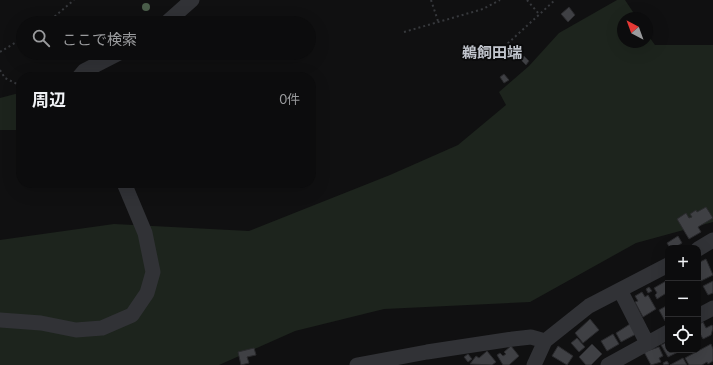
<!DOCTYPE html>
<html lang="ja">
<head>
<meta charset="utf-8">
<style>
	body { margin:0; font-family:Lato,"Noto Sans JP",sans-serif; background:#151516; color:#f1f3f6 }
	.controls { position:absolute; right:12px; bottom:12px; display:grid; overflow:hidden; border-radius:8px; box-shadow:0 4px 16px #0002 }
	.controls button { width:36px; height:36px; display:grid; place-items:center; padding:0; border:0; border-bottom:1px solid #2c2c2e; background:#0c0c0d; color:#f1f3f6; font:20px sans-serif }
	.compass { position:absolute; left:617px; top:12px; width:36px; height:36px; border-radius:50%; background:#0c0c0d; box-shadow:0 4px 16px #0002; rotate:319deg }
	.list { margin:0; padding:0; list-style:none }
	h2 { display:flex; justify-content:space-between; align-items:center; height:52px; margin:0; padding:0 16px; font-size:17px }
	h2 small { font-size:13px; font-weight:400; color:#9a9b9d }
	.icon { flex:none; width:22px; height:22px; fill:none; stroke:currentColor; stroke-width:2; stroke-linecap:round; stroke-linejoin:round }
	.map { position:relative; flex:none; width:713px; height:365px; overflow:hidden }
	.search { position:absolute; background:#0c0c0d; box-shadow:0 4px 16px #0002; left:16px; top:16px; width:300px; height:44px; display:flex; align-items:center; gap:10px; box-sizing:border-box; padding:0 14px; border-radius:22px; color:#9a9b9d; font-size:15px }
	.panel { position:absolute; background:#0c0c0d; box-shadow:0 4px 16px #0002; left:16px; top:72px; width:300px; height:116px; border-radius:16px }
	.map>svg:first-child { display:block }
	.green { fill:#1d241d }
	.building { fill:#3f4044; stroke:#2a2a2d }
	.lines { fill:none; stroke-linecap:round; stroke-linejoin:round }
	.path { stroke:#37393d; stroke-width:2; stroke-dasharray:2 3; stroke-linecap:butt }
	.minor { stroke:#313236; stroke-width:15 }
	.tree { fill:#4a5d4a }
	.labels { text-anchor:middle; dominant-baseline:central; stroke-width:4; stroke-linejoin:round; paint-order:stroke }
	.quarter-label { font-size:15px; font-weight:bold; fill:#c2c6ce; stroke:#0b0b0c }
</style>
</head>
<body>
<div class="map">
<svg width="713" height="365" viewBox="0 0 713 365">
	<rect width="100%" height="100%" fill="#101011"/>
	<path class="green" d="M617,0h8l12,18h-14v24h24v-8l8,11h58v177l-77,21 -106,59 -146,7 -89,22 -76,34h-219v-125l114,-16 135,7 141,-56 68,-30 48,-40 -7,-13 30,-26 30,-33z
		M19,93l2,1v36h-21v-32z"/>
	<path class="building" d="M569,7l6,8 -7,7 -7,-8z
		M524,56l5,5 -3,4 -5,-5z
		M504,74l5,6 -5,3 -4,-6z
		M706,207l7,11 -15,9 3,5 -12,7 -12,-20 9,-6 3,5 3,-1 -2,-3 6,-4 1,2z
		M678,236l4,7 -8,5h-4l-3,-5z
		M706,259l7,16 -12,6 -3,-6v-12z
		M666,281l2,11 -11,7 -2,-4 2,-2 -3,-5z
		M713,281v12l-5,2 -5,-9z
		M649,287l3,4 -4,2 -2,-4z
		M642,292l3,5 3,-2 8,14 -13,8 -8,-15 3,-1 -3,-5z
		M668,305v15l-3,1 -6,-11z
		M590,319l9,11 -16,13 -8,-10z
		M703,322l3,6 6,-3 1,3 -2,7 -8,4 -5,-9v-5z
		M630,324l6,10 -15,8 -5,-9z
		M613,334l6,10 -12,7 -6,-10z
		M577,338l8,9 -6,5 -8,-9z
		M668,342v8l12,1 -12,6 -7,-12z
		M592,344l10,10 -11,11h-5l-7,-8z
		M711,344l2,5v12l-5,3 -1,-2 -5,3h-13l-4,-7z
		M511,346l8,10 -10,9h-6l-6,-10 3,-2 3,3 3,-2 -2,-2z
		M558,346l15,10 -6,9 -15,-9z
		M659,347l4,9 -4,2 2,4 -10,3 -7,-13z
		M254,348l2,7 -9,2 2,6 -8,2 -3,-13z
		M487,351l9,11 -4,3 -22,-1 6,-8 3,2z
		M468,354l4,5 -4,3 -4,-5z
		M683,358l4,7h-17z
		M667,361l2,3 -5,1 -1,-2z"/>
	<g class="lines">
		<path class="path" d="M431,0l7,21
			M527,0l12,14
			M47,23l27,-23
			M404,32l79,-23 17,-9
			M0,52l23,-14
			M493,57l62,-57
			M0,70l5,8 16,8"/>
		<path class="minor" d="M166,23l26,-23
			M79,77l5,-6 35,-18
			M698,249l15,-9
			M620,290l27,53
			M698,316l15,-8
			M0,320l41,3 35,7 26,-2 30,-13 15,-22 6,-21 -8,-39 -21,-50
			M357,365l70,-13 86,-13 18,-2 14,4
			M534,365l11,-24 44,-35 79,-41
			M608,365l60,-33"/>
	</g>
	<circle class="tree" cx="146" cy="7" r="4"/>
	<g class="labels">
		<g class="quarter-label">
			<text x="492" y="52">鵜飼田端</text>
		</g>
	</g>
</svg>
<div class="controls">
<button>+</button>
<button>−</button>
<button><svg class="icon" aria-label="locate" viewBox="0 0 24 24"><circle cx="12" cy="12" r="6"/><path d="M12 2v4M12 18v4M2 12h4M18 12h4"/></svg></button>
</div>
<svg class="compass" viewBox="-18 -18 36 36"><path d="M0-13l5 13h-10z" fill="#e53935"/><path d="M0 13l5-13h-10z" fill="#9a9b9d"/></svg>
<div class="search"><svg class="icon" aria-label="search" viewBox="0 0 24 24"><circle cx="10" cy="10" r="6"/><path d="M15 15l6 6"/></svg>ここで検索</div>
<section class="panel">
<h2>周辺<small>0件</small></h2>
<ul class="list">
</ul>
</section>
</div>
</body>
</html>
